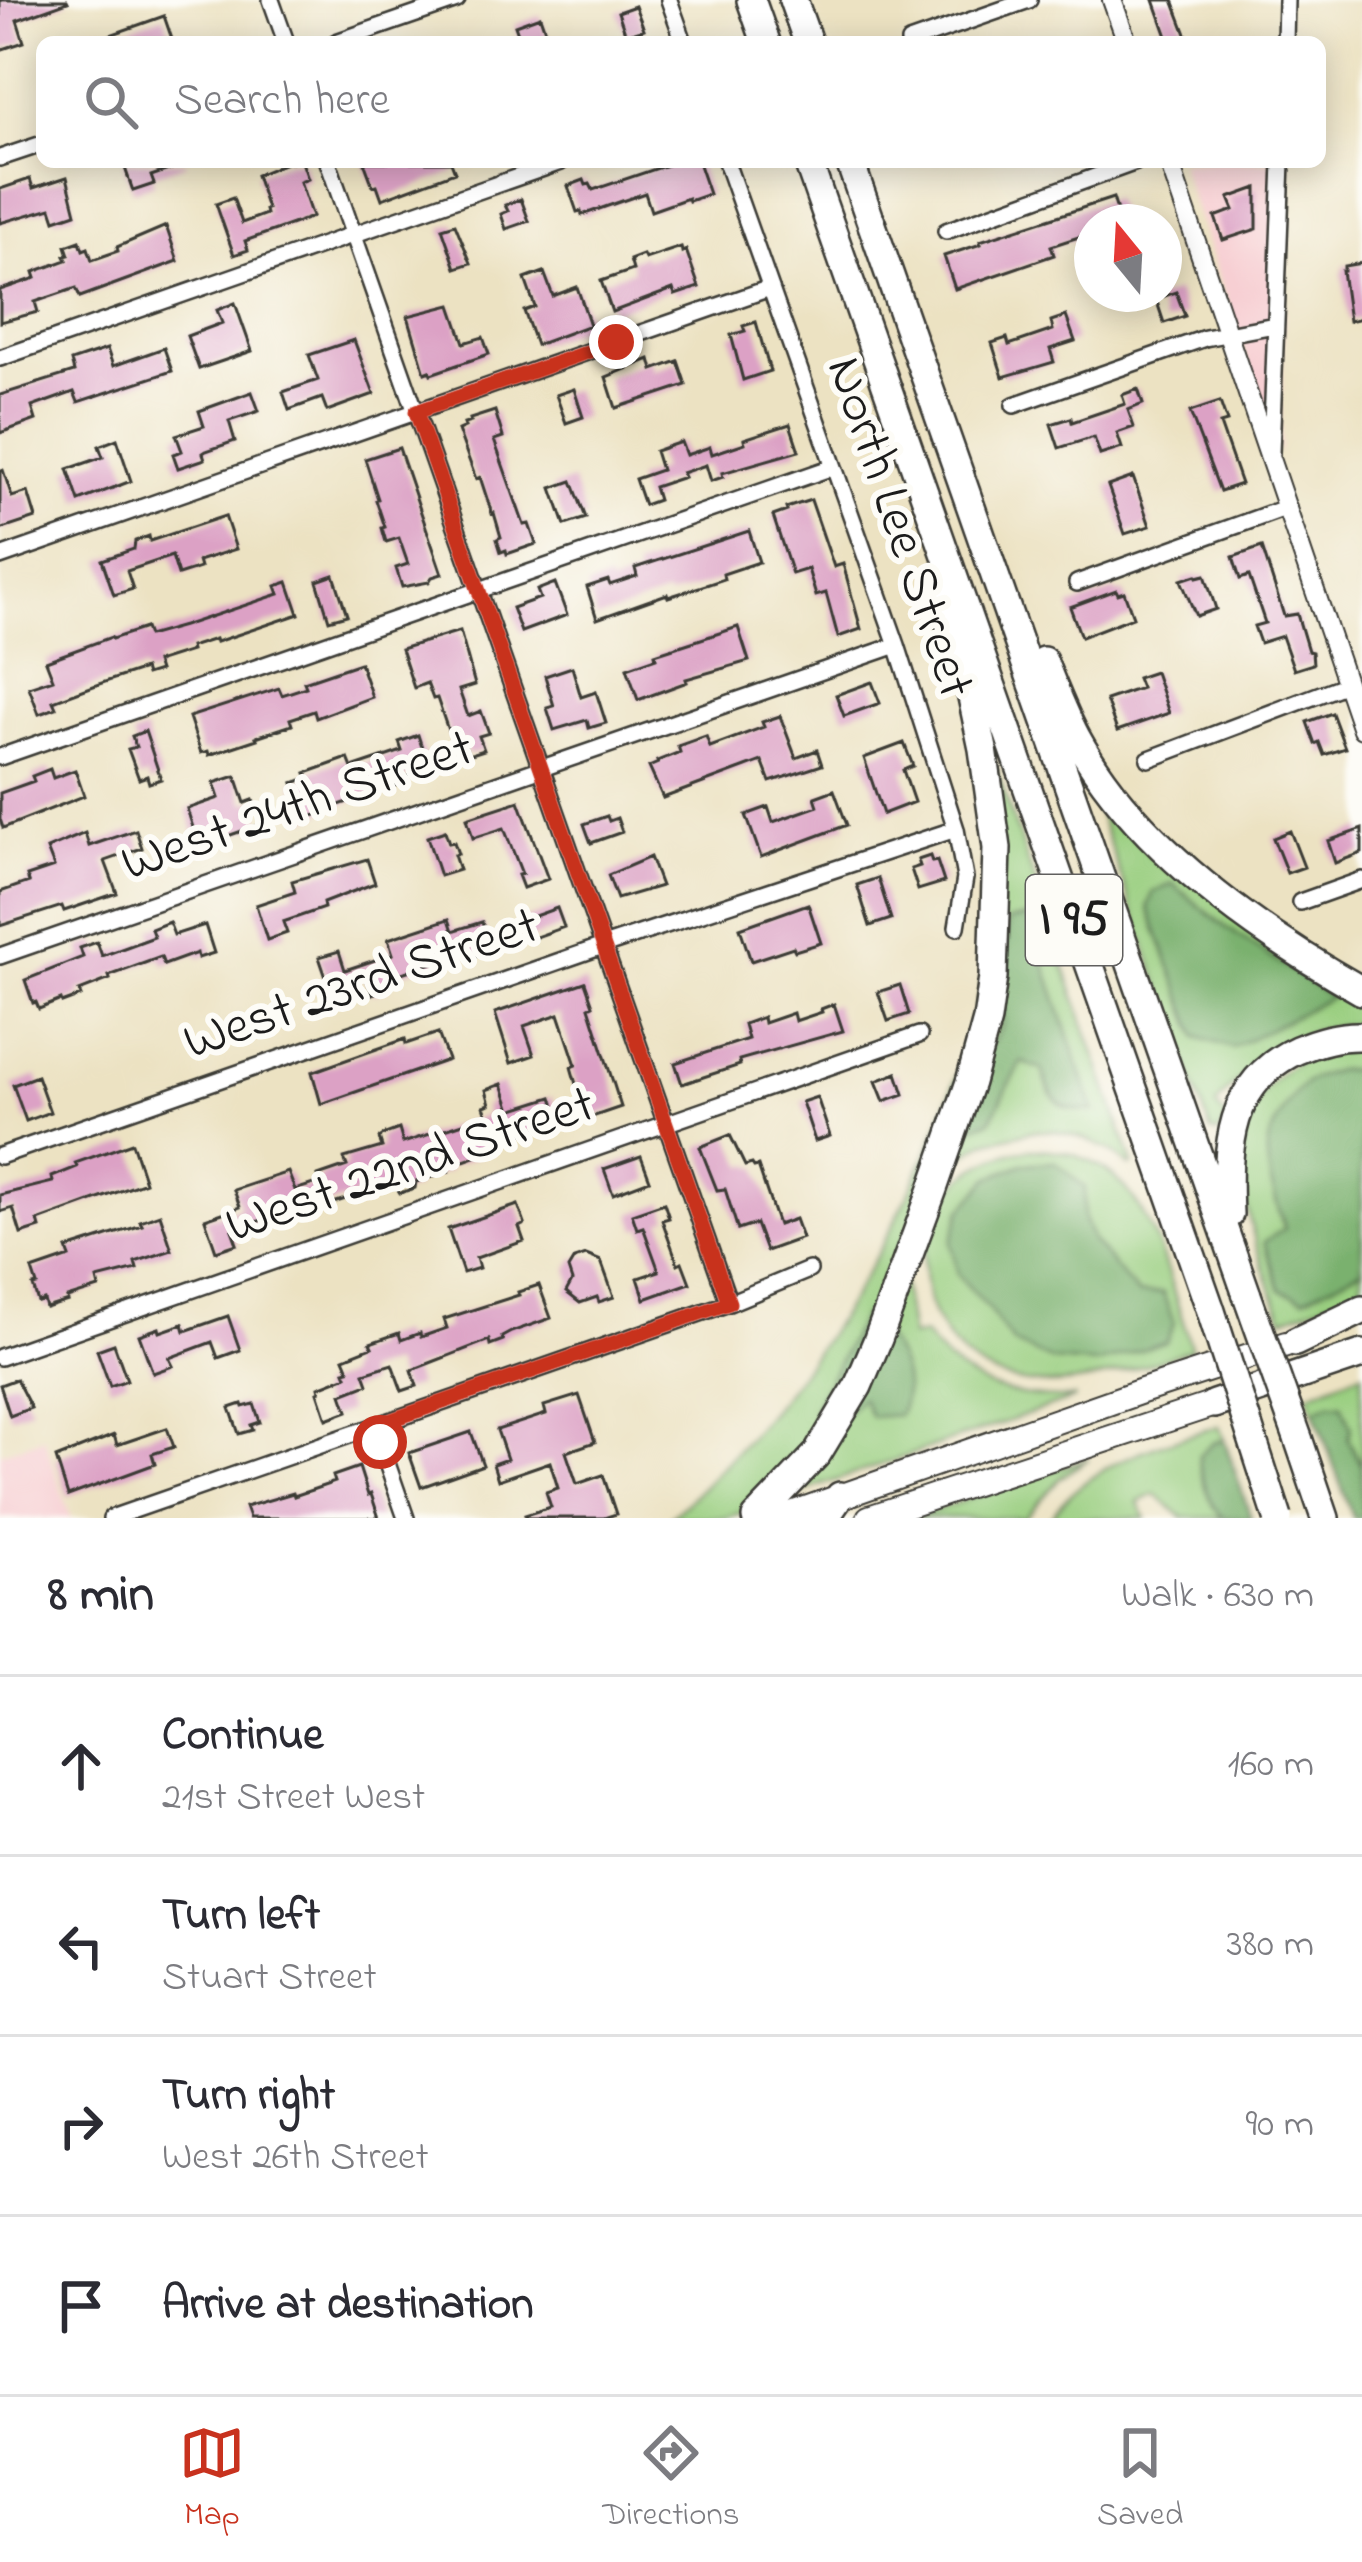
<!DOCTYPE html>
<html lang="en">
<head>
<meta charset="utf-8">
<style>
	body { margin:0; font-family:"Indie Flower",sans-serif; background:#f7f7f7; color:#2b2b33 }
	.compass { position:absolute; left:1074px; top:204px; width:108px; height:108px; border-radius:50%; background:#fff; box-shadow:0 6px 30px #0003; rotate:342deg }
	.stop { position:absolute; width:36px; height:36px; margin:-27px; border:9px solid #c8321e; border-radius:50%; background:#fff }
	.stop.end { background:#c8321e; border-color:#fff; box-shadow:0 3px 12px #0008 }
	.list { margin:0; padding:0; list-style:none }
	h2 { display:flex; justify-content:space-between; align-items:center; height:156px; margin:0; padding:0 48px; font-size:51px }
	h2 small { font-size:39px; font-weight:400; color:#7c7c81 }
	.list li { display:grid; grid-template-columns:78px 1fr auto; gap:36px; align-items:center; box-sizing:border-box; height:180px; padding:0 48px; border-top:3px solid #e1e1e2 }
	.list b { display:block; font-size:45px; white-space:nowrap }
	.list p { margin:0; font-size:39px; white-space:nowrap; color:#7c7c81 }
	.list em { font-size:39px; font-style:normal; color:#7c7c81 }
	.icon { flex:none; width:66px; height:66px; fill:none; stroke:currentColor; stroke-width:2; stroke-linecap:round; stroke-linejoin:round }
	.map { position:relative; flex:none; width:1362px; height:1518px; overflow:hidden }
	.search { position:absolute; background:#fff; box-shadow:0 6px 30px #0003; left:36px; right:36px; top:36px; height:132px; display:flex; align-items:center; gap:30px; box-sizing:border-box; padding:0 42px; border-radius:18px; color:#7c7c81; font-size:45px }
	.sheet { height:876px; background:#fff }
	nav { display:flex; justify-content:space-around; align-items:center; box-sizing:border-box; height:168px; border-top:3px solid #e1e1e2; background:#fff; font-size:33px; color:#7c7c81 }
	nav a { display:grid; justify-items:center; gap:6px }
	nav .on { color:#c8321e }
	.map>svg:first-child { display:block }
	.built { fill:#f7cfd3 }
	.green { fill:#99ce7f; stroke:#5a754e; stroke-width:3; fill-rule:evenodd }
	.forest { fill:#7ab16e; stroke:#4b6645; stroke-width:3 }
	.building { fill:#dca1c5 }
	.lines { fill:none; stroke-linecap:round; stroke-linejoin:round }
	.minor-casing { stroke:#3b3a35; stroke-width:20 }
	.tertiary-casing { stroke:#3b3a35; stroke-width:22 }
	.trunk-casing { stroke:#3b3a35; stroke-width:28 }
	.motorway-casing { stroke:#3b3a35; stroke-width:32 }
	.minor { stroke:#fff; stroke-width:15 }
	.tertiary { stroke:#fff; stroke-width:18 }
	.trunk { stroke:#fff; stroke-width:24 }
	.motorway { stroke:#fff; stroke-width:27 }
	.motorway-bridge-casing { stroke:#3b3a35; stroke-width:32; stroke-linecap:butt }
	.motorway-bridge { stroke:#fff; stroke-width:27 }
	.route { stroke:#c8321e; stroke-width:15 }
	.labels { text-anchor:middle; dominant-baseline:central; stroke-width:12; stroke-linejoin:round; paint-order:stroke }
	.shield { fill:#fdfcf7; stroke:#605f5e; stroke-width:3 }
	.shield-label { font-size:51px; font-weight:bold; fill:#1c1c1c }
	.street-label { font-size:54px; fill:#1c1c1c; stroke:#fdfcf7 }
</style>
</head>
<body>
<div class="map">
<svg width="1362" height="1518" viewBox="0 0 1362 1518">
	<rect width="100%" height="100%" fill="#fdfcf7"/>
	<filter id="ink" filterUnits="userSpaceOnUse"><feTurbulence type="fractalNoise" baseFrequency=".00833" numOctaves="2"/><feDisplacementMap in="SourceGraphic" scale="24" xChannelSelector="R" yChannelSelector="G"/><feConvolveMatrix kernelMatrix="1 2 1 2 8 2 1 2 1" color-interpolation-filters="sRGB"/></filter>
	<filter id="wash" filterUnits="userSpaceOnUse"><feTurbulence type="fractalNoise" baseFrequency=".004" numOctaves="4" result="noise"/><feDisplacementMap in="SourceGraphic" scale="48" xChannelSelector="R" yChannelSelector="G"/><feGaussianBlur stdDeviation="2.7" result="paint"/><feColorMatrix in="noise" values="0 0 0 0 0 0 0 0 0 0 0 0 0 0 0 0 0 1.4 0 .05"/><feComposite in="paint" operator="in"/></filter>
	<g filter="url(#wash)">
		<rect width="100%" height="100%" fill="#ece2c2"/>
		<path class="built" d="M1179,162h109l-8,292z
			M44,1438l27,80h-71v-65z"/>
		<path class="green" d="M993,761l140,403 -3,2 -20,-15 -24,-12 -31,-8h-23l-47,11 -32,20 -52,111 10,64 13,-2c42,54 87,64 152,63l-350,120h-56c129,-118 230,-275 286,-441 12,-36 25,-77 29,-115 7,-66 5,-135 8,-201zM1003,1024l90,87c-35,0 -41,-9 -51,-42l-21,-7 -31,59 -33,-15z
			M1080,761l21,31 261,207v25c-50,0 -85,19 -120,53 -10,9 -19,17 -26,29l11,12 -9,16 -7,-2zM1173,885l51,41 106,71 -133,40z
			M1362,1046v24h-25l-40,22 -23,35 2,74 28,97 58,-29v21l-79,28c-33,-83 -83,-209 24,-261 16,-7 37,-8 55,-11z
			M1030,1149c119,-2 131,113 162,200 -50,17 -98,37 -152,35 -148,-6 -158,-215 -10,-235zM1084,1219l9,23 45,52 -151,13 -29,-32z
			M1362,1372v94l-14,-27 3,-12 -9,-23 -13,-1 -15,8 -6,-17z
			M1219,1426l5,13 -11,4 -14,13c0,20 10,47 24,62h-39l-29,-24 -16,8 7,16h-96c41,-57 105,-72 169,-92z
			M1089,1458l-29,20 -35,40h-113z"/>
		<path class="forest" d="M1173,884l51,42 107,71 -99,51 -35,-11 -49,-130 5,-15z
			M1029,917l65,194c-35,0 -42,-9 -52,-42l-21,-7 -31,59 -22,7 -11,-22 46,-82 5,-103z
			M1337,1070h25v199l-58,29 -23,-8 -17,-48 21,-14c-7,-23 -18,-50 -18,-75 -1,-19 26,-62 43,-73 8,-5 18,-7 27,-10z
			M1056,1162l29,26 -1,31 9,23 45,52 25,-1 11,31 -8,18 -69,22 -44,-3 -39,-17 -27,-37 -29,-32 -7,-32 10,-32 28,-33 34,-14z
			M863,1315c28,23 55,64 35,100l-27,2 -9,-19 -35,33 -11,-7 -3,-14z
			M1329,1403l13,1 9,23 -3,12 14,27v52h-9l-39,-107z
			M1224,1439l27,79h-28c-13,-14 -24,-43 -24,-62l14,-13z"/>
		<g id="blocks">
			<path class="building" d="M0,0h67l1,2 -51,18 7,22 -24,8z
				M1154,0h19l16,42h-20z
				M635,6l9,23 -18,6 -8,-23z
				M164,16l9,26h-77v-2z
				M540,16l9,26h-28l-6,-17z
				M123,162h63v2l-35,12 3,8 -21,7z
				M288,162h14l6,17 -8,3 12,35 -67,24 3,9 -14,5 -18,-51 17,-6 9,25 24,-9 -1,-4 2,-1 -11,-34z
				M364,162h87l4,10 -73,27 -5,-14 -4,1z
				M676,162h22l11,32 -20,7 -1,-3 -37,13 -6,-18 -63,22 -1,-4 -4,1 -9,-26 16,-6 2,5 4,-1 3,6z
				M67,177l9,36 -21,7 -4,-12 -51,15v-34l30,-10 3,9z
				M1257,188v41l-34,11 -8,-23 19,-7 -5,-12z
				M1113,198l6,19 -15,5h-12v4l-6,2 2,6 -37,12 3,9 -99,34 -11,-33 37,-12 -1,-3z
				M521,199l8,22 -23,8 -5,-15 7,-3 -3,-6z
				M455,224l16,39 -15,5 -14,-40z
				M166,226l12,35 -98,36 -4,-9 -41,14 3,10 -38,10v-32l36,-12 -2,-6 33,-12 -2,-4 4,-1 -3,-9 14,-5 3,9 5,-2 4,12 26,-9 -1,-4z
				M681,247l1,5 4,-2 13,37 -24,8 -2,-6 -61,23 -11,-31 32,-11 -3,-10 13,-5 2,4z
				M1362,263v55l-13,3 -7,-50h2v-5z
				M544,272l9,24 24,-9 13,38 -54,20 -12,-34 11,-4 -10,-28z
				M1176,292l9,24 -21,7 -8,-24z
				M235,303l17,48 -53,18 -12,-33 35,-13 -5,-13z
				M451,305l13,38 19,-6 6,17 -58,20 -1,-3 -5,2 -17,-57z
				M1066,316l9,25 -25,8 4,13 -51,15 -11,-34 15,-5 2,7 44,-15 -2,-9z
				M756,322l14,49 -27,9 -12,-45 14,-4 -2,-5z
				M354,340l20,54 -47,17 -5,-13 -33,12 -6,-18 35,-12 -9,-25z
				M164,348l8,23 -94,31 -4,-10 -42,15 4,13 -36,13v-38l74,-23 -3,-11 36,-12 6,17z
				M650,359l3,11 25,-9 8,24 -70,23 -10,-31z
				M574,389l9,28 -17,6 -10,-28z
				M1138,389l5,15 -15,6 6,17 -17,6 5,15 -22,7 -6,-18 -35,11 -8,-24 20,-6 1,4 53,-18 -3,-9z
				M252,392l7,19 -30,10 6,20 -29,10 -3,2 2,6 -27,9 -5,-14 9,-3 -6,-16 28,-9 -5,-15z
				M1220,402l7,20 -7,2 21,60 -21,7 -30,-79z
				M495,411l8,26 -9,3 30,85 5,-1 7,20 -29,10 -1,-4 -5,2 -4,-13 4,-2 -7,-24 -2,1 -12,-37 -4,2 -18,-49 7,-3 -1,-3 7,-2 -1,-3z
				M790,424l9,27 -77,22 1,4 -12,4 -5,-16 -24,8 2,4 -30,10 4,13 -14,5 -9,-26 26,-9 -6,-19 26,-9 5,13 24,-8 2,7 33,-11 -1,-4z
				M117,439l14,42 -52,20 -11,-32 35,-12 -4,-11z
				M399,448l43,126 -10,3 -3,5 -27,5 -6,-19 12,-4 -9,-26 -13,4 -4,-14 3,-1 -9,-27 2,-1 -13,-40z
				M0,470h3l9,27 16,-5 8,26 -36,12z
				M1133,477l17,49 -25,8 -17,-48z
				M572,481l14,37 -21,7 -13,-37z
				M811,500l23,67 9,-3 18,65 -23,8 -12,-44 -10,3 -8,-27 -16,5 -19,-58 14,-5 -1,-3z
				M225,516l11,33 -38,12 2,7 -22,7 -6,-19 -45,15 6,18 -19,6 -12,-35 32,-11 1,-8 14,-5 1,5z
				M749,531l10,31 -36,12 1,5 -15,5 -41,13 -1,-3 -70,25 -10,-32 21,-7 2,5 27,-9 -2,-8z
				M1262,547l22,69 13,-2 11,37 4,1 1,12 -19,6 -12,-34 -22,7 -6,-17 11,-3 -16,-47 -9,3 -7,-22z
				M334,575l13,40 -18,5 -12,-39z
				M1196,575l1,2 8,-2 11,34 -20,7 -15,-36z
				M288,582l11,32 -83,28 -1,-3 -25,8 1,4 -35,11 3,9 -13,4 -2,-6 -45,15 -46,17 3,7 -17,6 -10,-27 24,-8 -7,-18 65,-24 1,2 33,-11 3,8 35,-10 96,-32 -3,-8z
				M555,583l12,32 -46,17 -9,-24 28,-10 -3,-8z
				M1116,590l2,4 6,-2 9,25 -52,20 -11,-30z
				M738,627l11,34 -63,18 1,3 -49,18 -11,-32 29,-10 -1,-4z
				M460,631l15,54 -16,5 9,26 13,-5 8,22 -10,3 5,14 -16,5 -5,-16 -11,3 -15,-44 -4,1 -6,-16 -13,5 -13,-39z
				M360,663l12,34 -56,21 -2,-7 -24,8 2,6 -36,12 1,2 -48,16 -1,-4 -7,2 -12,-36 90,-29 3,7 24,-8 -2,-5z
				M572,667l9,30 15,-5 10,31 -17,5 -2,-8 -33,10 -7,-22 7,-2 -9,-30z
				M1155,672l14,41 -52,18 -11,-31 35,-12 -4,-10z
				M872,682l8,21 -36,13 -8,-21z
				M1332,713l13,35 -21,7 -5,-13 -4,2 -8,-22z
				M780,716l16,42 21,-8 5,15 -52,17 -8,-21 -99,37 -14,-31 9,-4 -1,-2 23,-9 -2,-6 28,-10 4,11 54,-20 -2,-5z
				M145,731l16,48 -12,4 -2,-7 -8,3 -11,-30 8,-2 -4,-11z
				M418,735l11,34 -30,10 2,5 -80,27 1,2 -17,6 -12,-36 15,-5 -2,-5 42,-15 4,10 50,-17 -3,-9z
				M904,743l9,23 -10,4 11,32 -31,12 -19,-56z
				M50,769l3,9 22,-8 9,26 -81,32 -3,-9v-26l34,-12 -2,-5z
				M236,776l9,27 8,-3 9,24 -63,22 -12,-37 32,-11 -5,-15z
				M834,790l13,35 -86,32 -15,-42 22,-8 5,15 45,-16 -3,-9z
				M519,801l29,78 -25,9 -5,-13 4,-1 -18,-46 -31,10 -6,-20z
				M607,816l2,5 8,-3 5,14 -31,11 -7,-19z
				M1362,829v24l-27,10 -7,-22z
				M136,830l6,18 -37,13 12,32 -53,18 -2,-5 -62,20v-34l29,-10 -2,-6 27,-9 -7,-18 38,-16 4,13z
				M445,831l4,12 5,-1 4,12 -4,1 5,15 -19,6 -13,-39z
				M1290,831l14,36 -17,6 -14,-35z
				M930,856l2,6 5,-1 7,21 -26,8 -7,-21 9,-3 -2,-6z
				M650,857l11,29 -44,13 -9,-24z
				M367,859l8,24 -52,20 1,5 -41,14 4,11 -20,7 -11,-35 39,-13 -3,-11z
				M878,878l13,41 -21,7 -13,-41z
				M808,904l13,39 -26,8 -2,-4 -42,14 -11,-33z
				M557,908l7,19 -39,14 -7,-19z
				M449,919l4,12 29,-9 7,23 -8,3 2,6 -13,4 -3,-12 -24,8 1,3 -5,4 -50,16 1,11 -18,6 -6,-17 -36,12 -11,-32 20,-6 6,19 48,-16 -5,-15z
				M169,922l5,13 31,-10 9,28 -16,5 -1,-5 -33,12 -3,-8 -52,19 1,3 -31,12 2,5 -19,7 -1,-3 -22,9 -3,-7 -3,1 -8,-23 58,-23 -3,-9 17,-6 5,14 52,-19 -3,-8z
				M585,982l8,23 -4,2 32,100 -35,12 -15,-52 5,-2 -17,-51 -35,12 10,29 -23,8 -16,-50z
				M900,985l9,29 -21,7 -10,-29z
				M834,1004l9,27 -104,29 1,5 -58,19 -7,-21 73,-24 -4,-15 19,-7 1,6 29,-10 2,8 27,-9 -1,-3z
				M438,1033l10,27 -127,44 -9,-32 93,-33 1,5z
				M897,1073l7,21 -20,7 -8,-20z
				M37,1076l13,36 -24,9 -13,-36z
				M502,1084l9,26 41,-13 8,24 -75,25 1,7 -39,14 2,4 -33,11 -1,6 -15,5 -4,-6 -31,9 -1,-3 -43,14 -1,-3 -39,13 -1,-3 -48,16 5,14 -21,7 -11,-32 35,-12 -6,-17 54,-18 7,18 25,-8 -2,-6 29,-10 -3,-8 38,-11 -3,-9 6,-4 14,-5 4,14 84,-28 -3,-9 6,-2 -4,-14z
				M817,1097l13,39 -15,5 -13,-39z
				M730,1135l15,31 7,-2 2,3 4,-1 20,59 17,-6 7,19 -36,13 -10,-27 -18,6 -13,-41 -8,1 -17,-43z
				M132,1143l13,39 -107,39 2,7 -19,6 -8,-26 -13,4v-17l53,-13 -1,-5 25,-10 -2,-4z
				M641,1156l9,24 -37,14 -9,-25z
				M664,1203l5,15 -7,2 16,44 4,-2 8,21 -45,16 -7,-21 21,-7 -16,-44 -6,2 -5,-15z
				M518,1205l7,19 -6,3 5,14 -48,17 3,10 -16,5 -15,-44z
				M160,1214l12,36 -37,12 2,7 -40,10 2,9 -32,10 1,3 -22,7 -2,-8 -6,2 -5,-16 4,-1 -5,-15 38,-13 -3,-8 75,-24 -2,-4z
				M586,1255l15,6 13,36 -15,5 -2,-5 -17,6 -14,-11 6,-11 -4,-12 6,-10z
				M539,1285l12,33 -40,14 -9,5 1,3 -13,5 -1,-5 -77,30 5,16 -15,5 -10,-27 -28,9 4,11 -26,10 6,17 -21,8 -9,-27 2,-1 -1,-4 28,-11 -2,-5 4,-1 -5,-12 28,-11 -2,-4 29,-10 2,7 19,-7 1,4 26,-9 -3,-9 75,-24 -1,-3z
				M228,1316l12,34 -22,8 -6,-16 -43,16 4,8 -20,7 -14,-38 20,-7 1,4 23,-8 2,7z
				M114,1344l13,36 -17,6 -13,-36z
				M16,1379l15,29 -21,8 -10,-31z
				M579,1395l16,47 -29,10 11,32 26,-9 13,39 -12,4h-78l-1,-3 26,-8 -5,-15 12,-4 -8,-26 -52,18 -5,-16 14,-5 -10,-29 49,-16 -2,-8z
				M242,1404l1,3 11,-3 6,18 -9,3 2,5 -14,4 -9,-26z
				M167,1428l7,19 -22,7 3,10 -87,32 -12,-38 58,-23 3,10z
				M471,1432l12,33 -62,22 -12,-34z
				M359,1467l9,28 3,-1 8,24h-130l-4,-11 48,-14 1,3 41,-14 -2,-6z"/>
		</g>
	</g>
	<g filter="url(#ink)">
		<use href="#blocks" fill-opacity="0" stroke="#3b3a35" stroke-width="3"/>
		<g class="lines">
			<g class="minor-casing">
				<path id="minor" d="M271,0l15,42
					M669,0l15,42
					M336,42l121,-42
					M909,42l120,-42
					M1285,42l1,-42
					M0,158l42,-14
					M328,162l401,1141
					M726,162l171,483 59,184 9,49 -8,49
					M946,231l190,-69
					M0,358l561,-196
					M1014,405l191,-67 70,-13
					M1271,453l11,-291
					M0,557l770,-269
					M1077,583l211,-76
					M0,757l833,-290
					M1149,759l198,-75
					M1300,902l62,-22
					M0,956l897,-311
					M0,1156l603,-210 353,-117
					M0,1357l919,-322
					M374,1426l32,92
					M111,1518l618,-215 80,-33"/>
			</g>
			<g class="tertiary-casing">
				<path id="tertiary" d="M1112,0l15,42
					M1169,162l193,567"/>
			</g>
			<g class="trunk-casing">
				<path id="trunk" d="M780,1518l362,-127 144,-47
					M869,1518l345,-114"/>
			</g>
			<g class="motorway-casing">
				<path id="motorway" d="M751,0l15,42
					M793,0l15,42
					M808,162l402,1146
					M850,162l397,1133
					M1043,661c10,25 20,51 33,76 59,109 180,194 286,254
					M1229,1214c-3,-67 -1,-132 68,-164 21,-9 42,-15 65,-14
					M1295,1342l67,-32
					M1214,1404l148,-50
					M1298,1438l27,80
					M756,1518l61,-64 41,-68 20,-47 55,-150 37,-107 17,-62 6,-43 4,-129 -14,-99 -11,-52 -25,-82 -3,-24
					M825,1518l15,-22"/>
			</g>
			<use href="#minor" class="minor"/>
			<use href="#tertiary" class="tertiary"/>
			<use href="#trunk" class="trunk"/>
			<use href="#motorway" class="motorway"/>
			<g class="motorway-bridge-casing">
				<path id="motorway-bridge" d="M1247,1295l51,143
					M1210,1308l68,210"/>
			</g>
			<use href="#motorway-bridge" class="motorway-bridge"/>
		</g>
	</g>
	<g class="lines" filter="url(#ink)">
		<path class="route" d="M380,1442l-6,-16 355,-123 -313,-891 200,-70"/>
	</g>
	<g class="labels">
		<rect class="shield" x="1026" y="875" width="96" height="90" rx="9"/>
		<g class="shield-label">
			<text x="1074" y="920">I 95</text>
		</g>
		<g class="street-label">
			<text transform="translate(898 528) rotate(71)">North Lee Street</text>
			<text transform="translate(298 808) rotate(-19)">West 24th Street</text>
			<text transform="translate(362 986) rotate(-19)">West 23rd Street</text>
			<text transform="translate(411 1167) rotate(-19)">West 22nd Street</text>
		</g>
	</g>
</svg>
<svg class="compass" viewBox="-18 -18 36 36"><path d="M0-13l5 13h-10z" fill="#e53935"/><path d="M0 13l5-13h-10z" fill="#7c7c81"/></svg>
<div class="stop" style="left:380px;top:1442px"></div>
<div class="stop end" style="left:616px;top:342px"></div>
<div class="search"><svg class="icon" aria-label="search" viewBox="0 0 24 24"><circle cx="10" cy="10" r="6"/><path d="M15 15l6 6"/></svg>Search here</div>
</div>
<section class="sheet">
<h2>8 min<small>Walk · 630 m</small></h2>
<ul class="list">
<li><svg class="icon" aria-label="ahead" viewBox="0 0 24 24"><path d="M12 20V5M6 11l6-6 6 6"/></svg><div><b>Continue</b><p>21st Street West</p></div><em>160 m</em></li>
<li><svg class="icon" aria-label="left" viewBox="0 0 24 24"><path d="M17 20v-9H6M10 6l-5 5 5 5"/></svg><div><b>Turn left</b><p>Stuart Street</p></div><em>380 m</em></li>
<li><svg class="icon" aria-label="right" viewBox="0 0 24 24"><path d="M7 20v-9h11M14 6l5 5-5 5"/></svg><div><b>Turn right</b><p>West 26th Street</p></div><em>90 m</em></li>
<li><svg class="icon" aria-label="arrive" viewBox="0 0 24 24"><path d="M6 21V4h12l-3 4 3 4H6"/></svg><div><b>Arrive at destination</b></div></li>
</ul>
</section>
<nav>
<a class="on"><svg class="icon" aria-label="map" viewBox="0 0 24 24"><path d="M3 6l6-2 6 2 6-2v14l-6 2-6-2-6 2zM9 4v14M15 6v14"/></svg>Map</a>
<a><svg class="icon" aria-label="directions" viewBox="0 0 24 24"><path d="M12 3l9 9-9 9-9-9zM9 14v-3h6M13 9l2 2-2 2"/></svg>Directions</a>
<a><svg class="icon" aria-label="saved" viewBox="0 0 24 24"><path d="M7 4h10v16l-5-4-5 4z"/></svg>Saved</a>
</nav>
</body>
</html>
